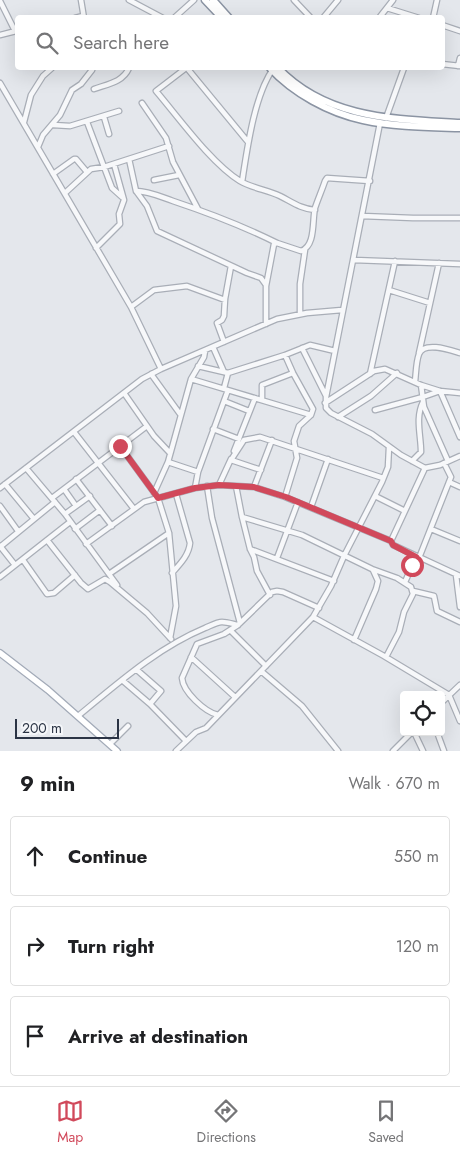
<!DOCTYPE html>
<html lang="en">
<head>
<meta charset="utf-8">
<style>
	body { margin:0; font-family:Jost,sans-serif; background:#f2f2f2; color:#202124 }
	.controls { position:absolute; right:15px; bottom:15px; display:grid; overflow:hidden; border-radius:5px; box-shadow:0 5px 20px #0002 }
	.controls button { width:45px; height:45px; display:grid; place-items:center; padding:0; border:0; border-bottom:1px solid #e0e0e0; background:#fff; color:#202124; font:25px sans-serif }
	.scale { position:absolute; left:15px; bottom:12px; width:104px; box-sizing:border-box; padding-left:5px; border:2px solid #2b3445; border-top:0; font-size:14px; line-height:18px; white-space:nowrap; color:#2b3445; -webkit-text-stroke:4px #f4f6f9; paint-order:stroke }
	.stop { position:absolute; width:15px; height:15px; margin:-11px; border:4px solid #d1495b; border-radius:50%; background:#fff }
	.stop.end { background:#d1495b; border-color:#fff; box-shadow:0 1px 5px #0008 }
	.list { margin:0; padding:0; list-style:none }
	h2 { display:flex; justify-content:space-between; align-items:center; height:65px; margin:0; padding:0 20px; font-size:21px }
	h2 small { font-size:16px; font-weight:400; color:#757577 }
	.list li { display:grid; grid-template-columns:32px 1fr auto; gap:15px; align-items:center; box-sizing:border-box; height:80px; margin:0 10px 10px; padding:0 10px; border:1px solid #e0e0e0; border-radius:5px }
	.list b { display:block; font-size:19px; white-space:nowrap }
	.list em { font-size:16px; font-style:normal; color:#757577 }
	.icon { flex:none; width:28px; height:28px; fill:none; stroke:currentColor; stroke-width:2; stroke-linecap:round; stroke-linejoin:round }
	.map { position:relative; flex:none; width:460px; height:751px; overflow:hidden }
	.search { position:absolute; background:#fff; box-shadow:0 5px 20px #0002; left:15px; right:15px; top:15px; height:55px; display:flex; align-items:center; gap:12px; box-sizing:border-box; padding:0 18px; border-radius:5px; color:#757577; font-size:19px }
	.sheet { height:335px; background:#fff }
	nav { display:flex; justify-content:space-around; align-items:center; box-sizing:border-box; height:70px; border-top:1px solid #e0e0e0; background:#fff; font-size:14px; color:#757577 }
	nav a { display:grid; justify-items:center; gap:2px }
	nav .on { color:#d1495b }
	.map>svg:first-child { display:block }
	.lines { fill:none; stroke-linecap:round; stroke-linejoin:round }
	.minor-casing { stroke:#a9aeb7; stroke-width:7 }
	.major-casing { stroke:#a3abb8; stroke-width:8 }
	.highway-casing { stroke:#8b94a3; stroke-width:9 }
	.minor { stroke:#f7f8fa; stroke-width:4.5 }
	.major { stroke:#fff; stroke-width:5.5 }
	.highway { stroke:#fff; stroke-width:6 }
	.route { stroke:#d1495b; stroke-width:6 }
</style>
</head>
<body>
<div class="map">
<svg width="460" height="751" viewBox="0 0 460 751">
	<rect width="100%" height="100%" fill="#e4e7ec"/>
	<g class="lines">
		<g class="minor-casing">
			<path id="minor" d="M81,0l3,18
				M129,0l34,18
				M294,0l17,18
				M0,1l15,30
				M387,8l32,10
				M75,18l8,-2
				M174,18l20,-18
				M323,18l15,-18
				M379,18l14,-18
				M433,18l4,-18
				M442,25l18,6
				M0,35l16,-4
				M442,64l18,2
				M458,66l2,-8
				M186,68l-30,23c23,27 55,72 84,90 12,7 27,9 40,15 12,6 21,13 35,14
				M187,68l61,74
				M0,83l131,224 30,62
				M94,89c14,-5 29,-7 35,-21
				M142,103l24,35 7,24 25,47
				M104,117l5,17
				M386,118l18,-50
				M24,122l7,-27 12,-19 9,-8
				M87,122l25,66 10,9
				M380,123l-54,274v11l5,5 41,21 29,21 24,13 15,-3 20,-9
				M53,125l17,1 49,-15
				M38,147l5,-12 17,-20 12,-25 9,-6 11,-14
				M129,159l7,32 11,15 10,25 90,42 14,5 5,7
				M53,174l21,-15h2l11,13
				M154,180l25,-5
				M242,182c5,-32 12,-86 31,-113
				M136,191c13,0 25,6 37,10 36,12 70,25 104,42
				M65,193l26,-24 13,-2 65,-21
				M362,216l51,2h47
				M96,248l24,-24 -1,-10 5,-14 -10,-36
				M354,260l106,4
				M389,290l41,13
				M131,307l23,-17 33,-4 38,14
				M300,314v-30l5,-34
				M266,324v-38l8,-42 3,-1 24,8c15,-5 11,-31 14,-43 3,-9 7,-18 10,-27l2,-3 43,3
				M224,342l-7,-19 5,-3 2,-4 1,-17 6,-33
				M213,347l11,25
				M302,348l24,48
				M419,353l20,-90
				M285,355l8,18 20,36 -2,6 -12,11 -5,15 3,17 -12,39
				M198,366l30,7 57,-18 25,-10 25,6
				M151,374l29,40
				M370,374l25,-113
				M191,379l120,36
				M415,382c1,-9 1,-20 4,-28 5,-13 31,-4 41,-1
				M421,385l3,22 24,54
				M224,388l4,-15
				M440,391l20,46
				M124,393l30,43 16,17
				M262,400v-15l31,-12
				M224,401l25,10
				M325,403l49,-32 11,-2 36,16 19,6 20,2
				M375,410l48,-13 17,-6
				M338,417l33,-21 26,-23
				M213,429l26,10
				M74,432l60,77
				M120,446l38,52 11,35 7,73 -6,32
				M234,451l21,-53
				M231,460l13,-20 16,-3 123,41
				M231,460l30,10
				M412,461l9,-9c0,-17 -6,-34 2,-50
				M168,462l30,10
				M26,468l39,46 52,71
				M76,479l36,47
				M449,482l11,5
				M5,484l29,35
				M219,485l12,-26
				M207,486l5,32 28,105
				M236,486l6,31 8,32 4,8 3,14 13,24
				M254,487l18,-47
				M0,488l142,-109 19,-10 116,-50 30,-6 35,-3
				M195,488l3,-16 30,-82
				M64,489l12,17
				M154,493l14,-31 23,-83 13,-22 1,-6
				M375,496l30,15
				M52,498l95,-72
				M0,506l18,25
				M311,507l17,-48
				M65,514l25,-18
				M242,517l60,18 70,34 25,9 14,9 2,7 -9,18 -5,20 -13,25
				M75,529l25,-19
				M431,529l29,12
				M47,540l34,43 7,6 17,-10 5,3 37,31 24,26
				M391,541l34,-73
				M86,544l58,-42 51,-14 24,-3 35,2 31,10 106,44 2,4 67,31
				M0,546l15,19
				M0,547l55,-45
				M250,549l84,32
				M277,558l21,-56
				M419,558l32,-81 -7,-14
				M23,560l24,34 7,-1 21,-18
				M172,573c8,-9 17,-18 18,-30l-14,-49
				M109,574l60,-41
				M456,575l4,32
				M0,577l70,-55
				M405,582l11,-25
				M413,591l21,5 3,15 23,11
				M313,617l71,39 65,39 11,26
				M230,630l36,36
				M354,640l22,-51 2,-8 -5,-11
				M191,657l44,40
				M137,670l24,21 -11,13
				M261,671l41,35 36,45
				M122,680l28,24 36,37
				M441,703l19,-18
				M218,715c-13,-3 -35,-23 -36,-37l15,-34 27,-10 14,-9 34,-33 5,-1 6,1 36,16
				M78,716c39,-32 79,-68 127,-88 5,-2 12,-6 17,-6 5,0 11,2 16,3
				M414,732l9,19
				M437,732l7,19
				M110,744l18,-18
				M176,751l20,-19 10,-4 107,-111 18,-31 13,-30 38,-74 6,-15 1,-20
				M393,751l19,-19"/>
		</g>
		<g class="major-casing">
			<path id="major" d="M0,653l48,37 69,61"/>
		</g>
		<g class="highway-casing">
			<path id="highway" d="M205,0l17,18
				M213,0l16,18
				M270,68c23,25 59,45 93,52 32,7 65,7 97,8
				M278,68c49,51 116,51 182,55"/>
		</g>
		<use href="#minor" class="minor"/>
		<use href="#major" class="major"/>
		<use href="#highway" class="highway"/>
	</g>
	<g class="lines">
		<path class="route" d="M120,446l38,52 37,-10 24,-3 35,2 32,10 105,44 2,4 23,12 -4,8"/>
	</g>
</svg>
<div class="controls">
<button><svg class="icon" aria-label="locate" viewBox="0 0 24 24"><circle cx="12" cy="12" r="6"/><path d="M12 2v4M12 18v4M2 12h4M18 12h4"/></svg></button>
</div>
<div class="scale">200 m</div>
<div class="stop" style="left:412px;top:565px"></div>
<div class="stop end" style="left:120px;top:446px"></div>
<div class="search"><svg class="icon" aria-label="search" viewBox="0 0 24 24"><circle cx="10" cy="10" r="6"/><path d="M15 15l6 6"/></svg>Search here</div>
</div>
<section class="sheet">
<h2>9 min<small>Walk · 670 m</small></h2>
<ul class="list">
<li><svg class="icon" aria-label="ahead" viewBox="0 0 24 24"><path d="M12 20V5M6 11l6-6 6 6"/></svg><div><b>Continue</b></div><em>550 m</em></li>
<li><svg class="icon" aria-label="right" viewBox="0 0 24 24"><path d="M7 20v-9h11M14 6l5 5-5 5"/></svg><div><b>Turn right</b></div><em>120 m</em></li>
<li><svg class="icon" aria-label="arrive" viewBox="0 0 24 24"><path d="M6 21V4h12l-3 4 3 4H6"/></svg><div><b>Arrive at destination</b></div></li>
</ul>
</section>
<nav>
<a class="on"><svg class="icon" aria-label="map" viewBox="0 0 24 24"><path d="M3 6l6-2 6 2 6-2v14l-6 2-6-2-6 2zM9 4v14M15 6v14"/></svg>Map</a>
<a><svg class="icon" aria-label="directions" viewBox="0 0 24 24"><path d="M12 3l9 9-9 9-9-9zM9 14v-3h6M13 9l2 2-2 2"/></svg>Directions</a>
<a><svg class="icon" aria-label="saved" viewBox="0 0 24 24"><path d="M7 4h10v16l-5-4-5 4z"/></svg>Saved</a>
</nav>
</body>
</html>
